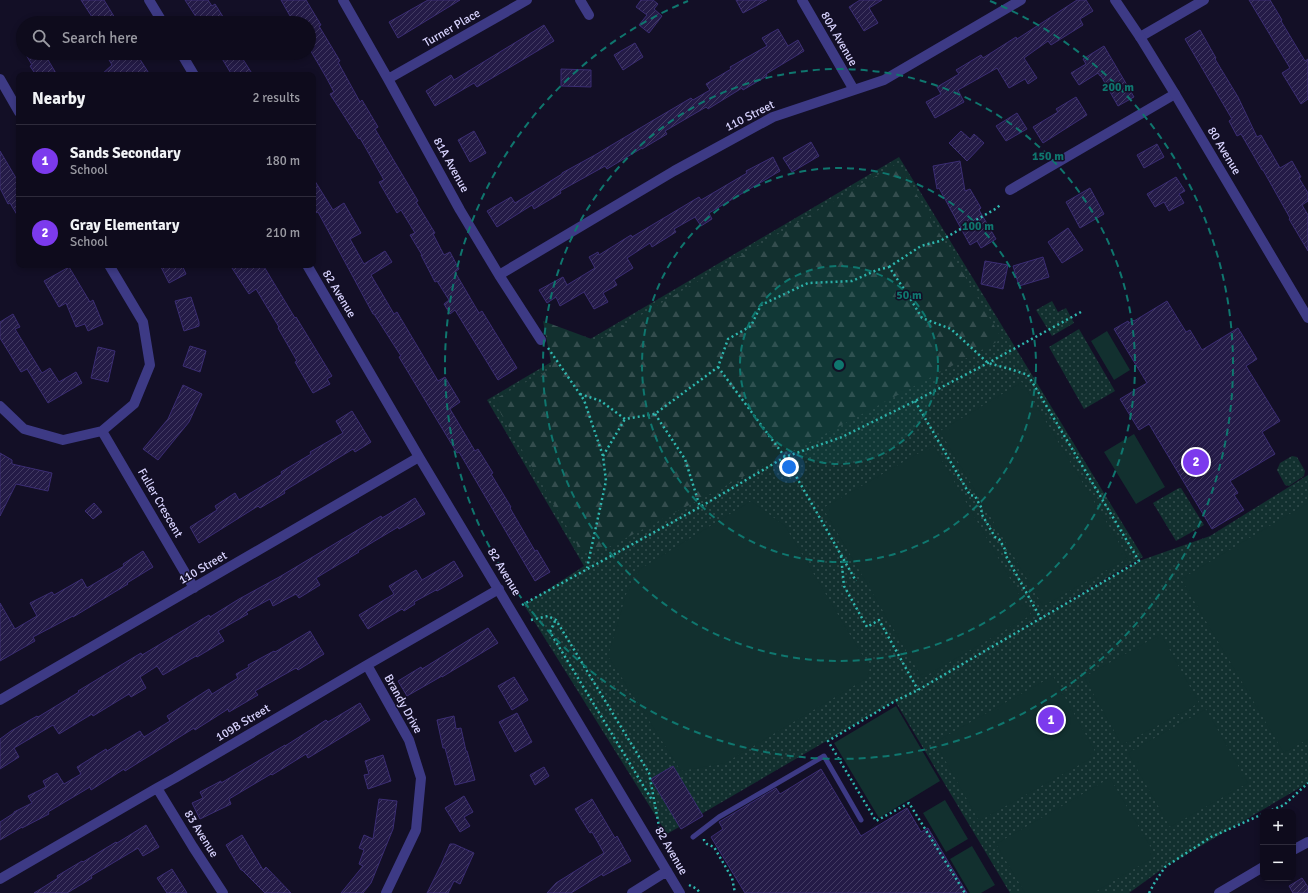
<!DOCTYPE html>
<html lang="en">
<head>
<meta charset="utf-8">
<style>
	body { margin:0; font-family:Signika,sans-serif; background:#171425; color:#f1f3f6 }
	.controls { position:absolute; right:12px; bottom:12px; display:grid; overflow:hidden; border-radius:8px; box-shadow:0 2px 6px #0003 }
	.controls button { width:36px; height:36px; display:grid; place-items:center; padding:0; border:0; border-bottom:1px solid #2e2b3b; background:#0e0b1c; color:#f1f3f6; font:20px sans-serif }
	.you { position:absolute; left:789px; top:467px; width:14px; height:14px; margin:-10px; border:3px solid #fff; border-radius:50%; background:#1a73e8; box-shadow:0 0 0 6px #1a73e833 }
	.badge { display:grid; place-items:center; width:26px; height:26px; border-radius:50%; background:#7c3aed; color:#fff; font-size:13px; font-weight:700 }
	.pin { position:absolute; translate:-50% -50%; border:2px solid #fff; box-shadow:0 1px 4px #0006 }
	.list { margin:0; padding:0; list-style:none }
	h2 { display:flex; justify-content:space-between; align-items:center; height:52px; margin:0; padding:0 16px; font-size:17px }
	h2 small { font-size:13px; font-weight:400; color:#9b9ba3 }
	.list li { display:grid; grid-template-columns:26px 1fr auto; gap:12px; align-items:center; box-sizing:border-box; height:72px; padding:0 16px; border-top:1px solid #2e2b3b }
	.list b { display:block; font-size:15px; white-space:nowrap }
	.list p { margin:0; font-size:13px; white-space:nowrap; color:#9b9ba3 }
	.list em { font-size:13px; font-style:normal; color:#9b9ba3 }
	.icon { flex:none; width:22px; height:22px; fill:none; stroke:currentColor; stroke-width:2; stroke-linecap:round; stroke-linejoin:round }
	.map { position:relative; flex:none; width:1308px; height:893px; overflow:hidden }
	.search { position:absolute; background:#0e0b1c; box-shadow:0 2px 6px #0003; left:16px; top:16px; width:300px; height:44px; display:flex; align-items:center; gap:10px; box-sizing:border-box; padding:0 14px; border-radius:22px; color:#9b9ba3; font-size:15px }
	.panel { position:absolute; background:#0e0b1c; box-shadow:0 2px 6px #0003; left:16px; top:72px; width:300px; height:196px; border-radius:8px }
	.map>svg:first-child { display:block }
	.grass { fill:url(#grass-dots) }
	.forest { fill:url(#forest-firs) }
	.garden { fill:#12302f }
	.building { fill:url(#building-hatch); stroke:#3b2d73 }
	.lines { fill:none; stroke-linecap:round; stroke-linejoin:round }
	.path { stroke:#2fb8b0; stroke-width:2.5; stroke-dasharray:2 3; stroke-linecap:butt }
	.service { stroke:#3d3a85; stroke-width:5 }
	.minor { stroke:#3d3a85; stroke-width:10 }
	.tertiary { stroke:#3d3a85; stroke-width:10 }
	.ring { fill:none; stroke:#0f766e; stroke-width:2; stroke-dasharray:7 5 }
	.labels { text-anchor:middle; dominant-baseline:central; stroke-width:3; stroke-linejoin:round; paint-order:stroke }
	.street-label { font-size:12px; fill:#d9d4ff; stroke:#130f26 }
	.centre { fill:#0f766e; stroke:#130f26; stroke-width:2 }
	.ring-label { font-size:12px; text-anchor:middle; font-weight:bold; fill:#0f766e; stroke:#130f26; stroke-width:3; stroke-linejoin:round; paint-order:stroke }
</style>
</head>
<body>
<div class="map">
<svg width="1308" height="893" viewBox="0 0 1308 893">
	<defs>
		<pattern id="grass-dots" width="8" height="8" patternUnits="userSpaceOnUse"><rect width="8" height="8" fill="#12302f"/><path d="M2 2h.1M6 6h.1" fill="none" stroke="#344d4e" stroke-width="1.8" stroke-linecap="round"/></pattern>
		<pattern id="forest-firs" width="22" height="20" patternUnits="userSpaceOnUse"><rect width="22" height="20" fill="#12302f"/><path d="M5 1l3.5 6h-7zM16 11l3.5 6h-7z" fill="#344d4e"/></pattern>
		<pattern id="building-hatch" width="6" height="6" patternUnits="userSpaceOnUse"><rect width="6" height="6" fill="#241b47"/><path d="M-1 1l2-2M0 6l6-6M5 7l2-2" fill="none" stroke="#433b63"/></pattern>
	</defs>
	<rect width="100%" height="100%" fill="#130f26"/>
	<path class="grass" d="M899,157l244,400 -132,77 128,-73 71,-25 98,-61v308l-143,84 -36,26h-119l-115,-192 -228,133 -143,-229 60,-39 -97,-166z
		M1052,301l6,11 8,-4 8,15 -22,13 -16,-26z
		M1079,329l36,62 -31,18 -35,-62z
		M1292,456l5,1 8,14 -1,5 -15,10 -4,-1 -8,-15 3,-7z
		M1179,488h2l23,37 -28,16 -23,-38z"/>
	<path class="forest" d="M898,163l104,176 -179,96 -216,113 -26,3 -88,-151 59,-32 -9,-47 54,20z"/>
	<path class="garden" d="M1107,331l23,39 -16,10 -23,-39z
		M1022,382l106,176 -85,48 -103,-175z
		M1134,434l31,53 -29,17 -32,-52z
		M933,445l98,170 -109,63 -99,-170z
		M751,501l34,25 85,142 -3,10 -142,85 -44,8 -73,-115 20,-68 12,-19z
		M1308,503v236l-24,14 -103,-174z
		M1161,634l38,69 -77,42 -38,-68z
		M1053,676l44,79 -118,66 -44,-79z
		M896,706l44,75 -61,37 -45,-75z
		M1206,709l42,74 -78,44 -42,-74z
		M1110,778l46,78 -63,37h-68l-29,-49z
		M945,800l23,39 -22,13 -23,-39z
		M972,846l23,39 -14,8h-11l-20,-34z"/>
	<path class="building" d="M81,0h23l14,23h-22z
		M185,0h23l4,6 3,-2 12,19h-27z
		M281,0h25l15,25 -2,1 21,35 -2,1 22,40 2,-2 16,27 -3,2 43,72 -2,1 19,31 -2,1 11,21 6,-3 9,17 -4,3 24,41 3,-2 35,57 -19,12 -43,-70 -5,4 -6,-10 5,-4 -12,-19 -2,1 -14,-27h1l-12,-20 5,-2 -14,-23 -4,3 -18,-31 5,-2 -24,-42 -1,1 -29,-45 4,-2 -8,-15 -17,-29v-25h-15z
		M428,0h32l-62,38 -9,-16z
		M641,0h12l5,4 -4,5 8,7 -13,17 -10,-8 8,-10 -11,-8z
		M736,0h31l-24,13z
		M860,0h22l-13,8 9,15 -14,8 -15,-24z
		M1077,0h9l7,11 -13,8 3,6 -32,20 -3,-4 -24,17 13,20 -9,6 -3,-5 -16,9 -12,-20 -39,22 6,12 -29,16 -9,-16 15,-8 -4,-7 22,-13 -3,-4 25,-15 2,3 33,-21 1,2z
		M1249,0h21l12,20 -1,1 24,40 3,-2v40l-7,5 -19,-31 8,-5z
		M544,25l10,16 -77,46 -3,-4 -39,23 -9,-15 25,-16 3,5z
		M778,29l10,17 10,-6 6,11 -38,23 1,2 -24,14 -1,-2 -34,21 -2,-2 -41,24 2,3 -25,15v-1l-35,21 -2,-3 -45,25 1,2 -27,16 -2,-4 -35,22 -10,-16 24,-14 4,6 47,-29v-1l33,-18 62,-37 34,-20 2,2 17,-10 -4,-6 25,-15 -1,-2 37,-21 -5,-8z
		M1200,30l16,28 -1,1 23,38 19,40 4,-2 19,33 12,-7 9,16 -2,1 9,15v8l-6,4 6,10v36l-19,-32 1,-1 -27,-48h-1l-21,-36 -4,2 -8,-15 3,-2 -47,-80z
		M635,43l8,14 -20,13 -9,-15z
		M1104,46l30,51 -16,9 -17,-30h-1l-2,-3 -19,12 -8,-12 15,-9 -3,-5z
		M25,53h19l13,22h-21l-6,-9 2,-1z
		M105,53h31l14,22h-49l11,-10z
		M229,53h10l14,22h-21l-11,-18z
		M561,69l30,1v17l-30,-1z
		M1076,97l11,18 -44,28 -10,-16 25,-15 -2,-3z
		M1017,113l10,16 -21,12 -10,-15z
		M474,131l12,22 -16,9 -12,-22z
		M961,131l9,8 4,-5 10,9 -17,18 -18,-18z
		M811,142l8,14 -27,16 -9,-14z
		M1157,144l7,13 -20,11 -7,-13z
		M0,151l19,32v35l-9,-15 -2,1 -8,-16z
		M773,157l7,14 -71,42 3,6 -11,7 -6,-9 -21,12 2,3 -24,15 -2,-4 -23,15 6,10 -19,12 3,5 -14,8 5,9 -14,7 -10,-17 -24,14 -4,-9 -9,6 -8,-13 24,-13 4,8 28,-17 -6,-11 9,-5 1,3 32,-20 1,2 67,-40 2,3 46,-27 -1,-2z
		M960,161l5,30 5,-2 11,19 -2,2 17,29 -15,9 -4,-7 -7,4 -31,-57 -2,1 -4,-23z
		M1176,177l9,14 -6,3 5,9 -15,8 -5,-9 -9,5 -8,-13z
		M313,178l20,32 11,-7 17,30 -11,6 14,25 21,-13 7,11 -21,13 23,39 3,-2 41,69 7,-4 15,25 -10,7 25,42 3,-2 15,24 -2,1 20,33 -1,1 25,43 2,-1 13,22 -15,9 -76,-129 -2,1 -58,-96 2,-1 -27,-42h-1l-55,-102 -5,2z
		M1090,188l14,26 -24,14 -14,-26z
		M1068,228l15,22 -21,13 -14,-21z
		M1043,257l6,20 -30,9 -6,-20z
		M985,261l23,4 -5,24 -22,-5z
		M160,265h22l4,9 -17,9z
		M230,265h33l32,53 1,-1 36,59 -5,3 3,5 -17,9 -18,-31 2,-1 -19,-33 1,-1 -23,-38 -7,5z
		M69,267l21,35 3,-2 10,24 -15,7 -3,-7 -9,3 -10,-24 -7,4 -15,-26z
		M191,297l8,25v4l-15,5 -9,-30z
		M1167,301l19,31 4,-2 12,20 36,-22 19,31 -11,7 34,55 -18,11 13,22 -45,27 8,12 -4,2 10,15 -32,19 -63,-105 -10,6 -19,-31 27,-16 -33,-54 14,-8 1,2 4,-3 1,1z
		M13,314l7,13 -5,2 27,44 8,-5 9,14 17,-10 6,11 -34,20 -21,-34 -6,3 -21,-34v-16z
		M190,346l16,5 -6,21 -17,-6z
		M98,347l17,4 -7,31 -17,-4z
		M183,385l19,9 -13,28 -31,38 -15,-11 25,-30z
		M352,411l19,31 -16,10 -2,-3 -69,42 1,2 -25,15 -2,-2 -59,37 -9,-16 27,-17 -2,-4 20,-13 4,7 43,-26 -1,-2 30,-18 -1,-2 33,-19 -7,-12z
		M0,453l12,7v4l40,9 -4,18 -32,-7 -16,32z
		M415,498l10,16 -26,15 -1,-2 -40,24 1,1 -43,26 4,7 -21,13 -3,-4 -23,12 -3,-7 -24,13 2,2 -30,17 6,10 -27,16 -1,-1 -33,19 -6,-9 -17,11 6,11 -15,9 -2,-3 -36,22 -1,-2 -33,20 -6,-9 -39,23 5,9 -19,12v-30l11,-8 26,-15 1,1 41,-25 -1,-1 63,-38 1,2 67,-40 1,2 29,-18 42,-23 100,-60 1,2z
		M94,503l8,9 -9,7 -8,-8z
		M143,551l10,16 -26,16 1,1 -55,33v-1l-40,21 2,4 -35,20v-58l15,26 22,-13 -7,-13 22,-11 2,3 28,-16 5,9 37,-22 -1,-2z
		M454,561l9,15 -26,15 -1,-1 -22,12 1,2 -11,7 -2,-2 -34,20 -9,-14 35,-21 -5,-8 27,-16 6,10z
		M488,628l10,15 -56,34v-1l-35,20 -9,-15 23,-14 1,2z
		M310,631l14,23 -26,16 -2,-2 -41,23 3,4 -29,17 -1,-3 -33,21 -1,-2 -69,43 -1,-2 -33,21 -1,-3 -42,25 1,2 -27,14v-1l-22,13v-18l14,-9v-1l18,-9 -4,-7 18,-9 -3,-6 14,-8 7,11 17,-10 -4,-7 29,-18 1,2 33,-20 4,6 26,-16 -3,-5 42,-27 3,5 26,-16 -2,-4 13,-7 -1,-2 26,-14 1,1z
		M514,677l14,23 -16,10 -14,-24z
		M360,703l10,17 -62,38 -2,-4 -34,21 -1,-1 -42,25 2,5 -31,15 -8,-16 11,-5 -3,-6 21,-11v2l64,-38v1l41,-26 2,2z
		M517,713l15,29 -17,10 -16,-30z
		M454,716l2,13 5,-1 5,23h1l8,29 -20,5 -10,-37h-2l-6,-28z
		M383,755l8,26 -23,8 -4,-14 5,-1 -4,-13z
		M673,766l30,50 -22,13 -30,-50z
		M544,767l5,9 -14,9 -5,-10z
		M821,769l40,67 46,-28 14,24 7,-4 39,65h-222l-34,-56 12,-8 -4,-7 57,-34 4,6z
		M464,796l9,16 -9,5 6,9 -10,6 -15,-24z
		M379,799l18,2 -4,28 -22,54 -8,10h-22l22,-27 -4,-2 5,-14 -5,-2 5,-13 9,4z
		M592,799l23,39 2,-2 14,25 -28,15 -1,-2 -31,19h-24l9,-10 48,-30 -12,-21 -2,1 -15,-24z
		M146,825l13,22 -16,9 -5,-8 -47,28 1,2 -25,15h-33l24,-15 -1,-2 25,-15 1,1 33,-20 1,1z
		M242,835l21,35 3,-3 25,26h-26l-23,-23h-1l-15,-25z
		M450,844h4l20,9 -14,31 -6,-3 -6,12h-21l14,-28z
		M172,869l15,24h-20l-10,-15z
		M1302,878l6,9v6h-15l-4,-7z"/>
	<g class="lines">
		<path class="path" d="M889,267l32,-21 19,-5 57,-33 4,-4
			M548,348l36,52 19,56 3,25 -19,87
			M718,367l67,90 71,124
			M580,394l21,7 24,18 30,-5 63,-47 10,-28 23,-13 10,-21 47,-22 44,-2 25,-11 12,-3 19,28 14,23 29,11 37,34 22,6 18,6 111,186 -221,129 -23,11 -67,40 48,80 33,-18 56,90
			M915,401l55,94 5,1 7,13 -1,4 14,24 4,2 7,12 -1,3 36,65
			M655,414l30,45 15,48
			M603,456l22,-37
			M841,556l3,30 23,41 12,-7 39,70
			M522,605l178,-98 85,-50 57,-20 73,-36 73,-38 93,-51
			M531,620l17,-4 8,4 93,153 12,64
			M555,621l-5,11 102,168
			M1267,812l17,-7 24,-22
			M704,839v1l3,4 7,3 18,31 3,15
			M689,885l8,4 3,4
			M1149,893l6,-11 10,-15 46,-30 52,-23"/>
		<path class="service" d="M693,837l26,-20 105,-61 37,64"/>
		<path class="minor" d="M149,0l14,23
			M343,0l45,79 72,131 39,65 42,65
			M580,0l9,15
			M802,0l52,90
			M1140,37l64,-37
			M181,53l13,22
			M0,79l19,33
			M388,79l139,-79
			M1010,190l165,-96
			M307,265l112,192 261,436
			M499,275l175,-104 99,-54 111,-37 137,-80
			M0,406l24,23 39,11 39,-9 32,-27 16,-39 -7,-43 -34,-57
			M102,431l92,157
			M367,665l42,75 12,38 -5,52 -30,63
			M0,700l419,-243
			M157,788l36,59 30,46
			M0,879l157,-91 18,-10 192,-113 132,-76
			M632,893l35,-22"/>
		<path class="tertiary" d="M1115,0l25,37 35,57 133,224
			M1293,850l15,-8
			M1219,893l44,-26"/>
	</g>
	<circle cx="839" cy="365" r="99" fill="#0f766e" fill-opacity=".12"/>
	<g class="ring">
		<circle cx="839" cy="365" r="99"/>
		<circle cx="839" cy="365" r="197"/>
		<circle cx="839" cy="365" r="296"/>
		<path d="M990 1A394 394 0 1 1 688 1"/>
	</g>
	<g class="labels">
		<g class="street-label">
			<text transform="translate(452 28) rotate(-30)">Turner Place</text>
			<text transform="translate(839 39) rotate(60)">80A Avenue</text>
			<text transform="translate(750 116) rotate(-27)">110 Street</text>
			<text transform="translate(1224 151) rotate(59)">80 Avenue</text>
			<text transform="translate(451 165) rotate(61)">81A Avenue</text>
			<text transform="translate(339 294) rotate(59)">82 Avenue</text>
			<text transform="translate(160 503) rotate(60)">Fuller Crescent</text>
			<text transform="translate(203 568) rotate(-30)">110 Street</text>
			<text transform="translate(504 572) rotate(59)">82 Avenue</text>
			<text transform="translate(403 704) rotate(61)">Brandy Drive</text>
			<text transform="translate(243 723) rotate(-31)">109B Street</text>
			<text transform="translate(201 834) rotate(58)">83 Avenue</text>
			<text transform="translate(671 851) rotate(60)">82 Avenue</text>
		</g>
	</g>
	<circle cx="839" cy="365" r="6" class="centre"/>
	<g class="ring-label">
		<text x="1118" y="91">200 m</text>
		<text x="1048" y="160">150 m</text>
		<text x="978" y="230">100 m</text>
		<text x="909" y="299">50 m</text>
	</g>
</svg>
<div class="controls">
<button>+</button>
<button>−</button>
</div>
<div class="you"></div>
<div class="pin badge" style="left:1051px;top:720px">1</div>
<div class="pin badge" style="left:1196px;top:462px">2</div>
<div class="search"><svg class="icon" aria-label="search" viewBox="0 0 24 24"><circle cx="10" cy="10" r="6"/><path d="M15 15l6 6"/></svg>Search here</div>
<section class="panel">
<h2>Nearby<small>2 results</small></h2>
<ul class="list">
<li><span class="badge">1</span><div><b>Sands Secondary</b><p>School</p></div><em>180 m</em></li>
<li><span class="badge">2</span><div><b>Gray Elementary</b><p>School</p></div><em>210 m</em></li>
</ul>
</section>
</div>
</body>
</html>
